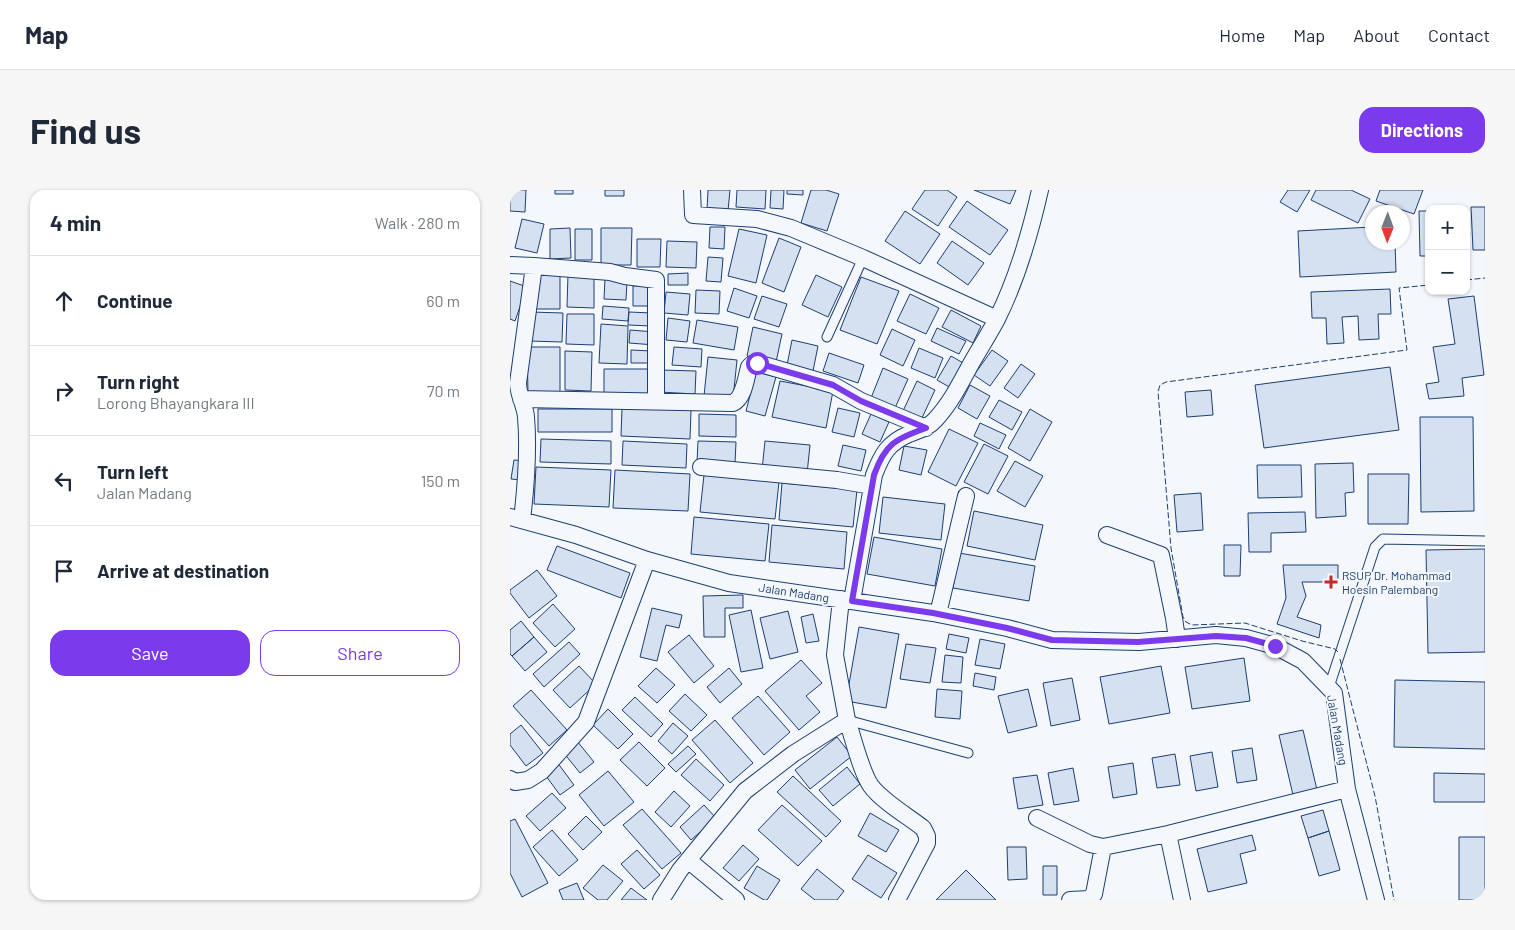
<!DOCTYPE html>
<html lang="en">
<head>
<meta charset="utf-8">
<style>
	body { margin:0; font-family:Barlow,sans-serif; background:#f6f6f7; color:#1f2937 }
	.controls { position:absolute; right:15px; top:15px; display:grid; overflow:hidden; border-radius:10px; box-shadow:0 1px 4px #0004 }
	.controls button { width:45px; height:45px; display:grid; place-items:center; padding:0; border:0; border-bottom:1px solid #e0e1e3; background:#fff; color:#1f2937; font:25px sans-serif }
	.compass { position:absolute; left:855px; top:15px; width:45px; height:45px; border-radius:50%; background:#fff; box-shadow:0 1px 4px #0004; rotate:181deg }
	.stop { position:absolute; width:15px; height:15px; margin:-11px; border:4px solid #7c3aed; border-radius:50%; background:#fff }
	.stop.end { background:#7c3aed; border-color:#fff; box-shadow:0 1px 5px #0008 }
	.list { margin:0; padding:0; list-style:none }
	h2 { display:flex; justify-content:space-between; align-items:center; height:65px; margin:0; padding:0 20px; font-size:21px }
	h2 small { font-size:16px; font-weight:400; color:#747a83 }
	.list li { display:grid; grid-template-columns:32px 1fr auto; gap:15px; align-items:center; box-sizing:border-box; height:90px; padding:0 20px; border-top:1px solid #e0e1e3 }
	.list b { display:block; font-size:19px; white-space:nowrap }
	.list p { margin:0; font-size:16px; white-space:nowrap; color:#747a83 }
	.list em { font-size:16px; font-style:normal; color:#747a83 }
	.actions { display:flex; gap:10px; padding:15px 20px }
	.actions a { flex:1; padding:11px 0; border:1px solid #7c3aed; border-radius:15px; text-align:center; font-size:18px; color:#7c3aed }
	.actions .main { background:#7c3aed; color:#fff }
	.icon { flex:none; width:28px; height:28px; fill:none; stroke:currentColor; stroke-width:2; stroke-linecap:round; stroke-linejoin:round }
	.map { position:relative; flex:none; width:975px; height:710px; overflow:hidden; border-radius:15px }
	header { display:flex; align-items:center; gap:30px; box-sizing:border-box; height:70px; padding:0 25px; background:#fff; border-bottom:1px solid #e0e1e3 }
	header strong { font-size:24px }
	nav { display:flex; gap:28px; margin-inline-start:auto; font-size:18px }
	.intro { display:flex; align-items:center; justify-content:space-between; box-sizing:border-box; height:120px; padding:0 30px }
	h1 { margin:0; font-size:35px }
	.button { padding:12px 22px; border-radius:15px; background:#7c3aed; color:#fff; font-size:18px; font-weight:700 }
	main { display:flex; gap:30px; padding:0 30px }
	aside { flex:1; background:#fff; border-radius:15px; box-shadow:0 1px 4px #0004 }
	.map>svg:first-child { display:block }
	.building { fill:#d5e0f0; stroke:#1d3f73 }
	.lines { fill:none; stroke-linecap:round; stroke-linejoin:round }
	.lane-casing { stroke:#1d3f73; stroke-width:11 }
	.street-casing { stroke:#1d3f73; stroke-width:18 }
	.lane { stroke:#f4f7fb; stroke-width:9 }
	.street { stroke:#f4f7fb; stroke-width:16 }
	.fence { stroke:#1d3f73; stroke-width:1; stroke-dasharray:6 2.5; stroke-linecap:butt }
	.route { stroke:#7c3aed; stroke-width:6 }
	.poi-dot { fill:#c62828; stroke:#f4f7fb; stroke-width:2 }
	.labels { text-anchor:middle; dominant-baseline:central; stroke-width:4; stroke-linejoin:round; paint-order:stroke }
	.poi-label { font-size:12px; fill:#1d3f73; stroke:#f4f7fb; text-anchor:start }
	.street-label { font-size:12px; fill:#1d3f73; stroke:#f4f7fb }
</style>
</head>
<body>
<header>
<strong>Map</strong>
<nav><a>Home</a><a>Map</a><a>About</a><a>Contact</a></nav>
</header>
<div class="intro"><h1>Find us</h1><a class="button">Directions</a></div>
<main>
<aside>
<h2>4 min<small>Walk · 280 m</small></h2>
<ul class="list">
<li><svg class="icon" aria-label="ahead" viewBox="0 0 24 24"><path d="M12 20V5M6 11l6-6 6 6"/></svg><div><b>Continue</b></div><em>60 m</em></li>
<li><svg class="icon" aria-label="right" viewBox="0 0 24 24"><path d="M7 20v-9h11M14 6l5 5-5 5"/></svg><div><b>Turn right</b><p>Lorong Bhayangkara III</p></div><em>70 m</em></li>
<li><svg class="icon" aria-label="left" viewBox="0 0 24 24"><path d="M17 20v-9H6M10 6l-5 5 5 5"/></svg><div><b>Turn left</b><p>Jalan Madang</p></div><em>150 m</em></li>
<li><svg class="icon" aria-label="arrive" viewBox="0 0 24 24"><path d="M6 21V4h12l-3 4 3 4H6"/></svg><div><b>Arrive at destination</b></div></li>
</ul>
<div class="actions"><a class="main">Save</a><a>Share</a></div>
</aside>
<div class="map">
<svg width="975" height="710" viewBox="0 0 975 710">
	<rect width="100%" height="100%" fill="#f4f7fb"/>
	<path class="building" d="M0,0h16l-1,22 -15,-1z
		M45,0h18v4h-18z
		M95,0h19v6h-19z
		M198,0h22l-2,21 -21,-1z
		M227,0h29l-1,19 -29,-2z
		M261,0h13l-1,19 -13,-1z
		M277,0h16v5l-16,-1z
		M301,0h15l13,4 -12,37 -26,-8z
		M415,0h22l10,7 -19,29 -26,-17z
		M464,0h42l-6,14z
		M778,0h22l-13,22 -17,-10z
		M806,0h35l19,9 -12,24 -47,-23z
		M870,0h43l-9,24 -38,-13z
		M457,11l41,29 -18,25 -41,-28z
		M961,17h14v43h-12z
		M395,21l35,23 -20,30 -35,-23z
		M909,21h10v45h-9z
		M12,29l22,5 -7,29 -22,-5z
		M200,37h15l-1,22 -15,-1z
		M862,37v15h23l1,30 -96,5 -2,-46z
		M60,38l1,30 -21,1v-30z
		M91,38h31l-1,37h-30z
		M65,39h17v31h-17z
		M229,39l28,6 -11,48 -28,-7z
		M269,48l22,9 -17,45 -22,-9z
		M127,49h24l-1,28h-23z
		M157,51l30,1 -1,26 -30,-1z
		M442,51l32,22 -16,22 -31,-22z
		M198,67l15,1 -2,24 -15,-1z
		M178,83v12h-20v-11z
		M26,84h24v35h-24z
		M58,84h26v34l-27,-1z
		M306,85l26,12 -14,30 -26,-12z
		M351,87l38,14 -22,53 -37,-14z
		M95,89l22,2 -1,19 -22,-1z
		M0,91l17,6 -12,34 -5,-2z
		M123,96h19v20h-19z
		M224,98l23,8 -8,22 -22,-7z
		M880,99l1,25h-13l1,25 -20,1 -1,-24 -16,1 2,26 -17,1 -1,-26h-14l-1,-26z
		M186,100l24,1 -1,23 -24,-1z
		M156,102l24,2 -2,21 -24,-2z
		M400,104l29,14 -13,26 -29,-13z
		M252,106l25,8 -8,23 -25,-8z
		M964,106l10,79 -22,3 2,18 -35,3 -3,-15 13,-2 -6,-35 22,-3 -7,-45z
		M93,116l26,2 -1,13 -26,-2z
		M441,120l30,16 -8,17 -31,-16z
		M20,122l33,1 -1,29 -33,-1z
		M119,122l23,1 -1,13 -23,-1z
		M57,124h27v31l-28,-1z
		M158,128l22,3 -3,21 -21,-2z
		M187,130l41,7 -4,23 -41,-7z
		M91,134l27,2 -1,38 -28,-1z
		M243,137l29,7 -6,28 -29,-6z
		M427,138l29,13 -7,13 -28,-13z
		M382,139l23,11 -12,26 -23,-11z
		M120,140l25,2v13l-26,-2z
		M282,150l26,6 -5,25 -26,-6z
		M17,157h33v46h-32z
		M164,157l28,2 -1,18 -29,-2z
		M409,158l24,10 -8,20 -24,-10z
		M121,160l21,1v12h-21z
		M482,160l16,11 -18,25 -16,-11z
		M55,161l27,1 -1,39 -26,-1z
		M319,163l35,12 -6,18 -35,-12z
		M441,166l14,8 -14,24 -14,-8z
		M198,167l29,3 -4,39 -29,-3z
		M511,174l14,10 -17,24 -14,-10z
		M880,177l9,63 -135,18 -9,-63z
		M373,178l25,11 -13,29 -24,-10z
		M94,179h47v29l-47,-1z
		M151,180l35,1 -1,23 -35,-2z
		M246,182l20,5 -11,39 -19,-5z
		M270,191l53,10 -7,37 -54,-11z
		M407,191l18,9 -14,30 -18,-9z
		M460,195l20,11 -13,23 -19,-11z
		M701,200l2,25 -26,2 -2,-25z
		M489,210l23,12 -10,18 -23,-13z
		M112,218l69,2 -1,29 -69,-3z
		M328,218l22,5 -6,24 -22,-5z
		M28,219h74v23h-74z
		M520,219l22,13 -22,39 -22,-13z
		M189,224l37,1v22l-37,-1z
		M361,224l18,8 -9,20 -18,-8z
		M910,227h53l1,94 -53,1z
		M470,233l26,12 -7,14 -25,-13z
		M439,239l29,14 -22,43 -28,-14z
		M31,249l70,2v23l-71,-2z
		M113,251l64,3 -1,24 -64,-3z
		M188,251l38,1 -1,21 -38,-1z
		M255,251l45,4 -3,29 -45,-4z
		M474,254l24,12 -20,38 -24,-12z
		M333,255l23,5 -5,21 -23,-5z
		M394,256l23,4 -6,25 -22,-5z
		M4,270l10,1 -3,19 -10,-1z
		M505,271l28,15 -18,31 -28,-16z
		M843,273l1,29 -9,1 1,23 -30,2 -1,-54z
		M747,275h44l1,32 -44,1z
		M26,277l75,3 -2,37 -75,-3z
		M105,280l75,4 -2,37 -75,-3z
		M858,284h41l-1,50h-40z
		M194,285l75,7 -4,37 -75,-7z
		M272,293l75,7 -4,37 -74,-7z
		M691,303l2,37 -26,2 -3,-37z
		M373,307l62,7 -4,36 -62,-7z
		M464,321l69,14 -8,35 -68,-14z
		M795,322l1,20 -35,1v19h-22l-1,-39z
		M184,327l75,7 -4,37 -74,-7z
		M262,335l75,7 -3,37 -75,-7z
		M364,347l68,12 -7,37 -68,-12z
		M714,355h17l-1,31h-16z
		M47,356l73,27 -9,25 -74,-28z
		M975,359v103l-57,1 -2,-103z
		M449,363l76,13 -6,35 -76,-13z
		M773,375h55v17h-36l4,14 -9,21 24,8 -2,13 -42,-14 9,-26z
		M27,380l20,26 -28,22 -19,-25v-3z
		M233,405v13h-18v29h-21l-1,-41z
		M43,414l22,25 -20,18 -22,-24z
		M142,418l30,7 -3,13 -13,-3 -9,36 -17,-4z
		M241,420l12,58 -22,4 -12,-57z
		M278,421l10,41 -28,7 -10,-41z
		M303,424l6,27 -13,2 -5,-26z
		M11,431l13,16 -22,19 -2,-2v-24z
		M349,437l40,7 -13,74 -40,-7z
		M439,444l20,4 -3,15 -20,-4z
		M179,445l25,31 -20,17 -26,-31z
		M24,447l13,15 -22,19 -13,-15z
		M470,449l25,5 -5,25 -25,-4z
		M59,452l11,12 -36,33 -11,-13z
		M396,454l30,4 -6,35 -30,-4z
		M435,465l18,2 -2,26 -19,-1z
		M734,468l6,43 -58,8 -7,-42z
		M291,470l21,23 -16,13 14,16 -21,18 -34,-39z
		M69,476l17,18 -26,24 -17,-18z
		M651,476l9,47 -61,11 -9,-47z
		M146,478l19,17 -18,18 -19,-17z
		M219,478l13,16 -22,19 -13,-16z
		M465,483l21,4 -2,13 -21,-4z
		M562,488l8,42 -29,6 -8,-43z
		M885,490l90,2v67l-91,-2z
		M427,499l25,2 -2,28 -25,-2z
		M518,499l9,37 -29,7 -10,-37z
		M21,500l36,40 -18,16 -36,-40z
		M175,504l22,21 -16,16 -22,-20z
		M248,506l32,36 -26,23 -32,-37z
		M125,507l28,27 -12,13 -29,-27z
		M98,519l25,25 -15,15 -25,-24z
		M205,530l38,43 -23,20 -38,-43z
		M163,533l15,13 -16,18 -14,-13z
		M11,535l22,28 -17,13 -16,-21v-11z
		M793,540l14,60 -24,5 -14,-60z
		M327,547l15,19 -42,33 -15,-19z
		M67,551l17,21 -14,11 -17,-21z
		M129,552l26,26 -18,18 -27,-26z
		M178,556l8,8 -20,18 -8,-8z
		M742,558l5,32 -20,3 -5,-32z
		M702,562l6,35 -22,4 -6,-35z
		M665,564l5,31 -23,3 -5,-30z
		M186,569l28,26 -14,16 -29,-26z
		M47,572l17,23 -14,10 -17,-23z
		M623,573l4,31 -24,4 -5,-31z
		M337,577l13,17 -27,22 -14,-16z
		M563,578l6,33 -25,4 -6,-32z
		M98,581l26,31 -30,24 -25,-31z
		M924,583l51,1v28h-51z
		M527,585l6,30 -25,4 -5,-31z
		M283,586l48,45 -15,16 -49,-45z
		M164,601l16,15 -19,21 -16,-15z
		M42,603l14,15 -26,23 -14,-15z
		M194,615l12,13 -25,22 -11,-13z
		M272,615l40,36 -24,25 -40,-36z
		M132,619l39,44 -19,16 -39,-44z
		M813,620l6,21 -21,7 -7,-22z
		M360,623l29,17 -13,22 -28,-16z
		M76,626l16,16 -19,18 -15,-16z
		M5,629l33,64 -26,14 -12,-24v-52z
		M42,640l26,30 -19,16 -26,-29z
		M819,641l11,39 -21,6 -11,-38z
		M742,645l4,15 -16,4 7,29 -39,9 -11,-43z
		M949,647h26v63h-26z
		M233,655l16,14 -20,22 -16,-13z
		M497,657h19l1,32 -19,1z
		M127,660l23,25 -16,14 -23,-25z
		M358,665l29,18 -16,25 -29,-19z
		M93,675l20,16 -16,19h-9l-15,-12z
		M247,676l23,14 -13,20h-3l-20,-12z
		M533,676h14v29h-14z
		M307,679l27,22 -7,9h-22l-14,-11z
		M456,680l30,30h-60z
		M67,693l7,17h-21l-4,-10z
		M121,698l16,12h-26z"/>
	<g class="lines">
		<g class="lane-casing">
			<path id="lane" d="M317,147l36,-79
				M819,497l46,-140 8,-8 102,2
				M337,530l121,33"/>
		</g>
		<g class="street-casing">
			<path id="street" d="M182,0l1,25 64,4 34,9 72,30 134,61
				M0,75l24,1
				M11,209l212,4c11,-5 13,-25 16,-36l3,-3 5,-1 76,22 28,16 65,27
				M191,277l136,13 35,6
				M0,327l66,18 71,25 82,23 204,30 74,15 45,12 87,2 77,-7 30,3 29,8 28,15 31,32 13,96 29,111
				M12,330c4,-34 7,-68 4,-103 -1,-12 -8,-22 -8,-34l16,-117 76,6 15,4 31,4v121
				M597,345l54,20 13,63 3,21
				M342,411l22,-126c8,-21 14,-32 35,-41 10,-4 19,-6 26,-14 16,-17 26,-38 37,-58 8,-14 17,-28 25,-43 20,-40 33,-85 43,-129
				M428,424l28,-118
				M337,530c6,17 14,52 24,66 11,15 38,31 52,42l4,8v7l-30,57
				M0,589l5,3 13,-2 14,-9 44,-49 61,-162
				M527,628l53,26 13,3 65,-13 179,-45
				M658,644l14,66
				M178,670l48,40
				M151,710l19,-30 65,-79 48,-37 54,-34 -12,-65 6,-56
				M560,710l19,-1 5,-5 9,-47"/>
		</g>
		<use href="#lane" class="lane"/>
		<use href="#street" class="street"/>
		<path class="fence" d="M956,90l19,-2
			M828,462l-3,-3 -33,-8 -57,-18 -53,2 -6,-3 -3,-5 -12,-69 -13,-156 2,-7 6,-3 241,-32 -8,-62 30,-3
			M830,469l35,137 19,104"/>
	</g>
	<g class="lines">
		<path class="route" d="M247,173l76,22 28,16 65,27c-31,11 -41,16 -52,47l-22,126 81,12 74,15 45,12 86,2 78,-6 30,2 29,8"/>
	</g>
	<path class="poi-dot" d="M818.5 384.5h5v5h5v5h-5v5h-5v-5h-5v-5h5z"/>
	<g class="labels">
		<g class="poi-label">
			<text x="832" y="385">RSUP Dr. Mohammad<tspan x="832" dy="14">Hoesin Palembang</tspan></text>
		</g>
		<g class="street-label">
			<text transform="translate(284 402) rotate(9)">Jalan Madang</text>
			<text transform="translate(828 540) rotate(80)">Jalan Madang</text>
		</g>
	</g>
</svg>
<div class="controls">
<button>+</button>
<button>−</button>
</div>
<svg class="compass" viewBox="-18 -18 36 36"><path d="M0-13l5 13h-10z" fill="#e53935"/><path d="M0 13l5-13h-10z" fill="#747a83"/></svg>
<div class="stop" style="left:247px;top:173px"></div>
<div class="stop end" style="left:765px;top:456px"></div>
</div>
</main>
</body>
</html>
